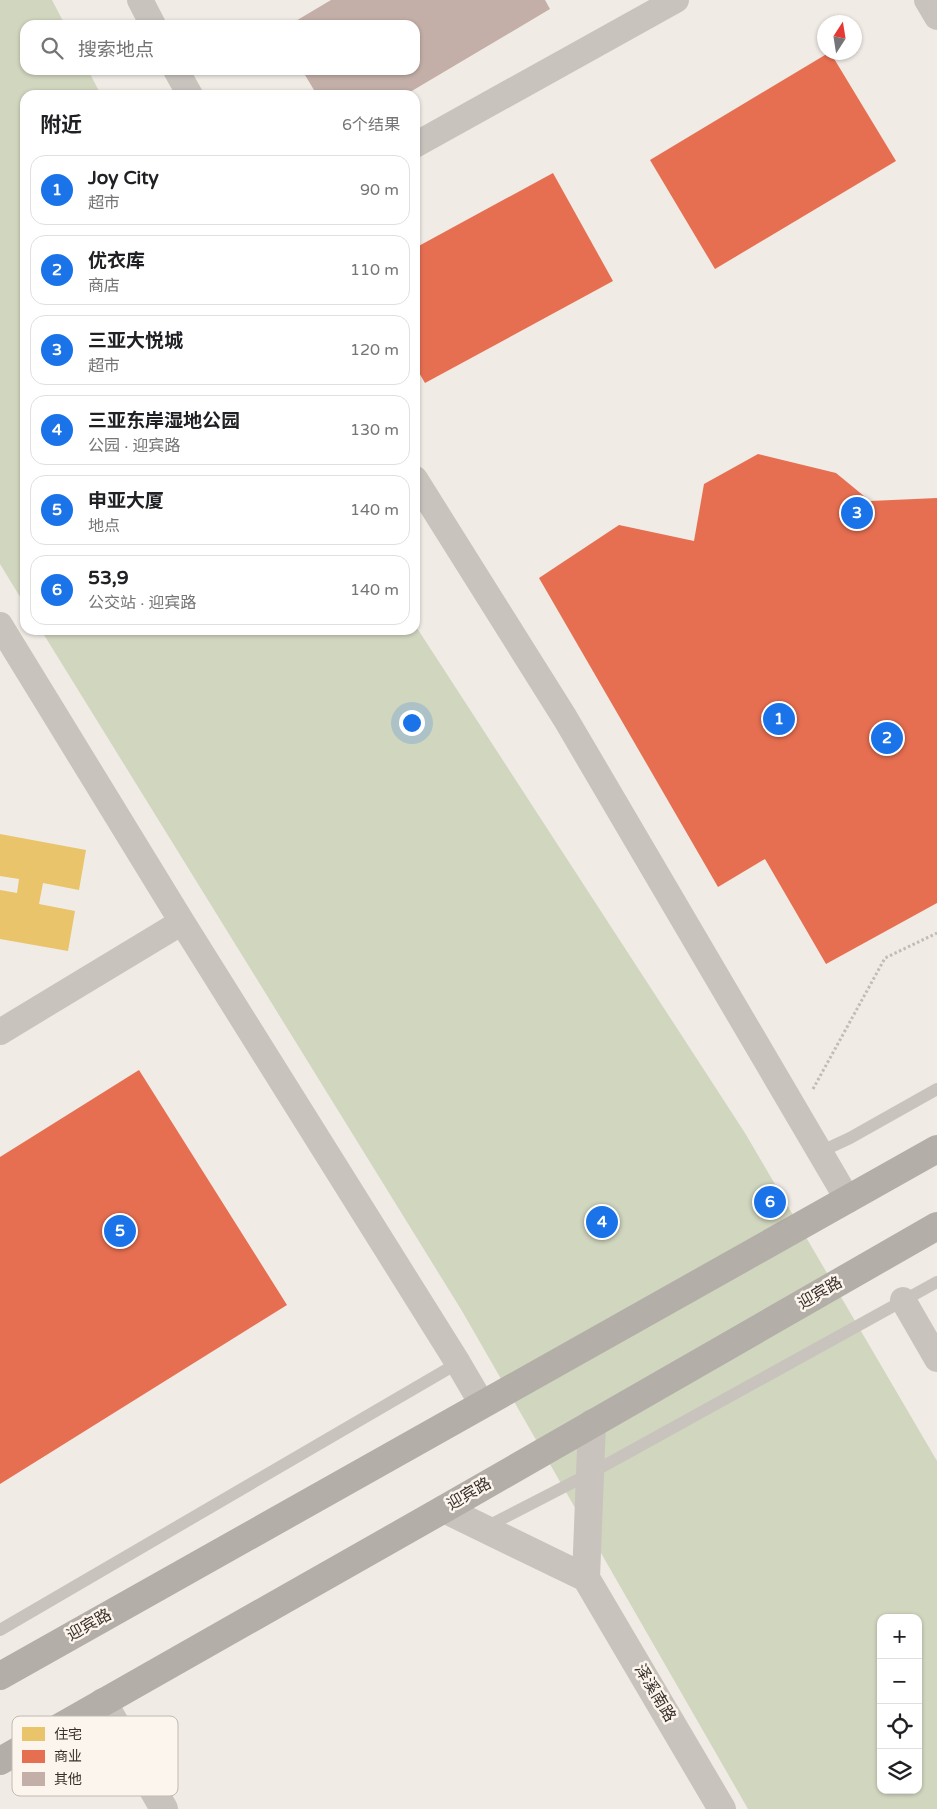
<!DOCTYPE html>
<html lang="zh">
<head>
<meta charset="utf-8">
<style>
	body { margin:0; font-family:"Varela Round","Noto Sans SC",sans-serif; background:#f2f2f2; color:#202124 }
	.controls { position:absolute; right:15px; bottom:15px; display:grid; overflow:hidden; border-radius:10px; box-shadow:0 1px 4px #0004 }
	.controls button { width:45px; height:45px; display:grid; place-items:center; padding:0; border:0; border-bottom:1px solid #e0e0e0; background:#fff; color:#202124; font:25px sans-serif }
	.compass { position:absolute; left:817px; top:15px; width:45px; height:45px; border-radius:50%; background:#fff; box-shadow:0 1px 4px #0004; rotate:12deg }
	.you { position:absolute; left:411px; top:722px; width:18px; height:18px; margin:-12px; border:4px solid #fff; border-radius:50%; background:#1a73e8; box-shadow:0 0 0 8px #1a73e833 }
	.badge { display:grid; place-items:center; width:32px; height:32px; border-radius:50%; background:#1a73e8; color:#fff; font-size:16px; font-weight:700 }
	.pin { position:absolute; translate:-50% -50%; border:2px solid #fff; box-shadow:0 1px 5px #0006 }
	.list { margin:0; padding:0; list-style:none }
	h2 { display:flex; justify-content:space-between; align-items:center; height:65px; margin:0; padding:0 20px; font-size:21px }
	h2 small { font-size:16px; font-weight:400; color:#757577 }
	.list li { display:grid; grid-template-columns:32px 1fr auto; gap:15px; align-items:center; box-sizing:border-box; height:70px; margin:0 10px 10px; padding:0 10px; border:1px solid #e0e0e0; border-radius:15px }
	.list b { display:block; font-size:19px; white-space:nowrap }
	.list p { margin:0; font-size:16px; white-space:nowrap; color:#757577 }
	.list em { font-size:16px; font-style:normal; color:#757577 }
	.icon { flex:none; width:28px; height:28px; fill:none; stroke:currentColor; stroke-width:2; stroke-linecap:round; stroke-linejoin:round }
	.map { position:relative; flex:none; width:937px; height:1809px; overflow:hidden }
	.search { position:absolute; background:#fff; box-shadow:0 1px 4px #0004; left:20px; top:20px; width:400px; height:55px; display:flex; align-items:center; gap:12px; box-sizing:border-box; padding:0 18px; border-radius:15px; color:#757577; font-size:19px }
	.panel { position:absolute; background:#fff; box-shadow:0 1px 4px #0004; left:20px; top:90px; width:400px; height:545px; border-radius:15px }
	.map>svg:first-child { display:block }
	.green { fill:#d1d6bf; fill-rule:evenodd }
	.homes { fill:#e9c46a }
	.shops { fill:#e76f51 }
	.building { fill:#c3afa7 }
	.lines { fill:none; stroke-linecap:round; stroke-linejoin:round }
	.path { stroke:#c2bbb6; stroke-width:3; stroke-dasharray:2.5 2.5; stroke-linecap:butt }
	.service { stroke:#c9c3be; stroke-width:12 }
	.minor { stroke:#c9c3be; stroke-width:26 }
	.tertiary { stroke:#c9c3be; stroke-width:28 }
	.trunk { stroke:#b4aea8; stroke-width:28 }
	.labels { text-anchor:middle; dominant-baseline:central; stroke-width:5; stroke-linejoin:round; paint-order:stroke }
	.street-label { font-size:16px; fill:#3b302b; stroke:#fbf5ee }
	.key { fill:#fbf5ee; stroke:#c1bab4; stroke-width:1 }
	.key-label { font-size:14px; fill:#3b302b }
</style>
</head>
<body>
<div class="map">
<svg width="937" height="1809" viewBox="0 0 937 1809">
	<rect width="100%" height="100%" fill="#f0ebe5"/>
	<path class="green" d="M0,0h52l13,25h-40v45h63l13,25h-76v510l-25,-41z
		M415,625l330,508 192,328v348h-189l-286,-498 -421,-681h374zM881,1618h37v172h-37z"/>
	<path class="homes" d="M0,834l86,16 -7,40 -36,-7 -4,21 36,7 -7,40 -68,-12v-49l17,3 2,-14 -19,-3z"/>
	<path class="shops" d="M830,52l66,109 -181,108 -65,-109z
		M553,173l60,108 -188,102 -10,-17v-118z
		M758,454l78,19 34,28 67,-3v405l-111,61 -61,-105 -47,28 -179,-309 80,-53 75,16 10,-57z
		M139,1070l148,235 -287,179v-327z"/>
	<path class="building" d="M331,0h214l5,9 -145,86h-88l-15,-25h113v-45h-126z"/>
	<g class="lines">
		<path class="path" d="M813,1089l72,-131 52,-25"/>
		<path class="service" d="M820,1152l30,-14 87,-49
			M484,1528l107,-55 346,-191
			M0,1630l458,-267"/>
		<path class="minor" d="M140,0l13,25
			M927,0l10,17
			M176,70l14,25
			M415,145l261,-145
			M415,479l150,239 283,482
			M0,625l182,297 276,441 24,41
			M0,1032l182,-110
			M903,1300l34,59"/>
		<path class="tertiary" d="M444,1509l142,69 6,-155
			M586,1578l136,231
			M103,1702l61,107"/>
		<path class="trunk" d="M0,1676l937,-527
			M0,1761l444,-252 493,-283"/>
	</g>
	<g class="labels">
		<g class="street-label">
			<text transform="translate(820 1293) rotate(-30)">迎宾路</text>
			<text transform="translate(469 1494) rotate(-30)">迎宾路</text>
			<text transform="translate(89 1625) rotate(-29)">迎宾路</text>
			<text transform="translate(655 1693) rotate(59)">泽溪南路</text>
		</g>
	</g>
	<rect x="12" y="1716" width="166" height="80" rx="8" class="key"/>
	<rect x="22" y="1727" width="23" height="14" fill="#e9c46a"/>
	<rect x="22" y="1750" width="23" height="13" fill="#e76f51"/>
	<rect x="22" y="1772" width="23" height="14" fill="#c3afa7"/>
	<g class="key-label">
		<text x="54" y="1739">住宅</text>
		<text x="54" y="1761">商业</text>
		<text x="54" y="1784">其他</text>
	</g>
</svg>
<div class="controls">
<button>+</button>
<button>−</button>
<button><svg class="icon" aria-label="locate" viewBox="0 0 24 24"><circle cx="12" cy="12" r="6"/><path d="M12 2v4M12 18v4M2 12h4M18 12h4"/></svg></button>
<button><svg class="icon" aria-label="layers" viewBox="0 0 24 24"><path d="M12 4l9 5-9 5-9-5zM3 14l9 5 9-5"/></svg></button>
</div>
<svg class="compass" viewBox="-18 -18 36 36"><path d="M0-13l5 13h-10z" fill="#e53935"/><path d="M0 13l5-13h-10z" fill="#757577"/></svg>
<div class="you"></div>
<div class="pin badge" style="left:779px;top:719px">1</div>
<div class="pin badge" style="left:887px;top:738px">2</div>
<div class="pin badge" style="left:857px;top:513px">3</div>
<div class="pin badge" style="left:602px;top:1222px">4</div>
<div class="pin badge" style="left:120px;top:1231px">5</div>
<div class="pin badge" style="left:770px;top:1202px">6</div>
<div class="search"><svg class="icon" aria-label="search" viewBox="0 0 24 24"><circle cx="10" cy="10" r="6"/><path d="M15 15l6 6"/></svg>搜索地点</div>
<section class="panel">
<h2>附近<small>6个结果</small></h2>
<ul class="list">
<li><span class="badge">1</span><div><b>Joy City</b><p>超市</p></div><em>90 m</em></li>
<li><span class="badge">2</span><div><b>优衣库</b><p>商店</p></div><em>110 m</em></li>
<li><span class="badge">3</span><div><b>三亚大悦城</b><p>超市</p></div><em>120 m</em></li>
<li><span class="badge">4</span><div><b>三亚东岸湿地公园</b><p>公园 · 迎宾路</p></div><em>130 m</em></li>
<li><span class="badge">5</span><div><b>申亚大厦</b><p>地点</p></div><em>140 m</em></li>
<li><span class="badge">6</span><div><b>53,9</b><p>公交站 · 迎宾路</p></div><em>140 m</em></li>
</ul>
</section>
</div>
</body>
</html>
